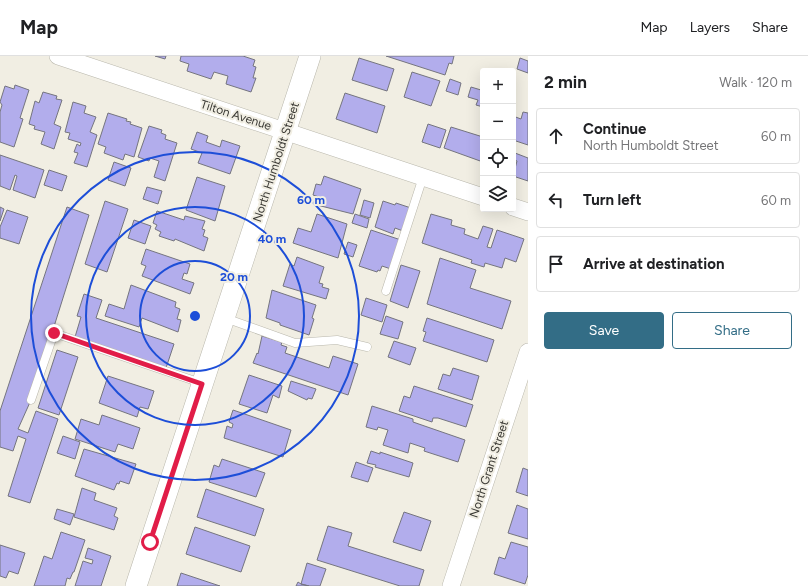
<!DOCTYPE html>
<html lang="en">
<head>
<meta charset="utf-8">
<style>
	body { margin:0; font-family:Figtree,sans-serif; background:#f6f6f6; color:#202124 }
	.controls { position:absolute; right:12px; top:12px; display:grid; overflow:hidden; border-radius:4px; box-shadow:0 4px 16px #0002 }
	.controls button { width:36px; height:36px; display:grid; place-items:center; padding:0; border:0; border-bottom:1px solid #e0e0e0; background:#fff; color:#202124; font:20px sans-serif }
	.stop { position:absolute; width:12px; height:12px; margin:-9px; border:3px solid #e11d48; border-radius:50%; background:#fff }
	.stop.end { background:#e11d48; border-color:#fff; box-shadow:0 1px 4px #0008 }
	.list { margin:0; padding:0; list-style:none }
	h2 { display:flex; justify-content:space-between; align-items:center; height:52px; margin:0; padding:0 16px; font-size:17px }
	h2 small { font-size:13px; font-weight:400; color:#757577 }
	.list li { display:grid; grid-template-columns:26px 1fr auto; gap:12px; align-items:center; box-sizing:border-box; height:56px; margin:0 8px 8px; padding:0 8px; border:1px solid #e0e0e0; border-radius:4px }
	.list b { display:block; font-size:15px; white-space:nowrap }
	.list p { margin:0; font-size:13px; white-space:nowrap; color:#757577 }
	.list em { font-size:13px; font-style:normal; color:#757577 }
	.actions { display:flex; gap:8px; padding:12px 16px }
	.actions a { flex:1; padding:9px 0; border:1px solid #336d86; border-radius:4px; text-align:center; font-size:14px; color:#336d86 }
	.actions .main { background:#336d86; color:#fff }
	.icon { flex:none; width:22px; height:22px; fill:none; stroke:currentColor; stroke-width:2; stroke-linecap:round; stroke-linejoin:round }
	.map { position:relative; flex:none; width:528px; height:530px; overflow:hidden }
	header { display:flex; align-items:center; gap:24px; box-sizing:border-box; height:56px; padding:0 20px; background:#fff; border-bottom:1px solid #e0e0e0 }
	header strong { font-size:19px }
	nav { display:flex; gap:22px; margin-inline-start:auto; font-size:14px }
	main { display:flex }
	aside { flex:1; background:#fff }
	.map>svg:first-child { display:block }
	.building { fill:#b2adec; stroke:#75757f }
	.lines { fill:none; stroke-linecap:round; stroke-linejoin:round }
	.service-casing { stroke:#b9b7ac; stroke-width:9 }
	.minor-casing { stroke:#b9b7ac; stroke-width:18 }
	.tertiary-casing { stroke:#b9b7ac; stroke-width:22 }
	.service { stroke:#fff; stroke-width:8 }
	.minor { stroke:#fff; stroke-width:17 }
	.tertiary { stroke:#fff; stroke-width:21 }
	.route { stroke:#e11d48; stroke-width:5 }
	.ring { fill:none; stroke:#1d4ed8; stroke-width:2 }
	.labels { text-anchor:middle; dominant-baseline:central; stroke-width:4; stroke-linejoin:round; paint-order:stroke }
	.street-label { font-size:12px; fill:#3a3934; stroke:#f1eee3 }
	.centre { fill:#1d4ed8; stroke:#f1eee3; stroke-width:2 }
	.ring-label { font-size:12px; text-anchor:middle; font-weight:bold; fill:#1d4ed8; stroke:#f1eee3; stroke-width:4; stroke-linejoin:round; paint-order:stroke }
</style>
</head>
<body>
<header>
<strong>Map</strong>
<nav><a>Map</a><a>Layers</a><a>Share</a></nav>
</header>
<main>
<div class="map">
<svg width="528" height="530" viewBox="0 0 528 530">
	<rect width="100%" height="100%" fill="#f1eee3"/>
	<path class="building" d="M155,0h11l-1,3z
		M181,0h62l12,4 -2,6 3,1 -3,11h3l-5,14 -25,-8 2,-8 -14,-4 -3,7 -24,-8 2,-7 -9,-3z
		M386,0h68l-2,8 -3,-1 -4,12z
		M359,2l35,11 -7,22 -35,-11z
		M520,2l8,3v12l-11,-4z
		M412,16l28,9 -9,25 -27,-9z
		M450,23l11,4 -3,12 -12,-4z
		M15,29l14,5 -9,28 3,1 -9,28 -14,-5v-30l2,-7 -2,-3 5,-16 9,3z
		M471,31l10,3 2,-3v20l-7,-2 2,-5 -10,-3z
		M43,36l14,4 -1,3 6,1 -8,24 7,3 -7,22 -13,-5 4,-12 -11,-3 1,-3 -6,-2 6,-23 4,2z
		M345,37l40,13 -8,27 -41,-14z
		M73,46l13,4 -2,7 12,4 -6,15 7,3 -10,32 -13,-4 4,-10 -4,-1 3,-8 3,2 1,-3 -13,-4 2,-6 -5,-1z
		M523,56l5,1v32l-15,-5v-24l8,3z
		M108,57l19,6 -1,2 5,1 -1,2 12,4 -8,29 -9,-3 -2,6 -19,-7 2,-6 -8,-3z
		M428,68l18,6 -6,18 -18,-6z
		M149,70l13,4 -1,3 5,2 -1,4 12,4 -12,38 -11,-4 5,-16 -9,-3 -1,3 -11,-4z
		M451,71l32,10v25l-39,-14z
		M197,76l11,4 -2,6 14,5 2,-7 18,6 -10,28 -32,-11 4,-10 -11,-4z
		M515,97l13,5v23l-15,-5 4,-15 -4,-2z
		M0,99l44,15 -9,28 -22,-8 4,-14 -2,-1 -5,15 -10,-4z
		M114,106l17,6 -6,18 -17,-6z
		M49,114l18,6 -5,15 -18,-6z
		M324,120l37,13 -8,25 -36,-9 2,-8 -6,-2 3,-11 5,1z
		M197,121l28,9 -10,35 -29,-11z
		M147,131l15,4 -4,13 -15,-5z
		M364,144l10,3 -4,15 -10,-3z
		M105,145l23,8 -21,63 -22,-8z
		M383,145l12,4 1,-2 15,5 -8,23 -8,-3 -2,6 -18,-7z
		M0,151l4,2 -4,12z
		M67,151l22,8 -58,185 -13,29 10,4 8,-22 22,8 -28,84 -22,-7 18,-57 -8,-3 -5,15 -13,-4v-36z
		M7,154l21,7 -9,27 -19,-6v-11z
		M157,155l27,9 1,-4 20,5 -3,8 3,1 -2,6 5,2 -4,13 -29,-12 -1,2 -15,-5 2,-4 -6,-3 2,-4 -4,-2z
		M317,158l30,10 -9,34 -45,-15 5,-15 13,4z
		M355,158l14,5 -2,9 -15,-5z
		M431,158l21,6 -1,5 14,4 -1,5 14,5 5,-13 10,3 -6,18 4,1 6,-18 27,9 -8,23 -11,-4 -3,10 -17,-5 -1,4 -13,-4 1,-3 -50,-17z
		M134,164l17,6 -6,18 -17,-6z
		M371,174l30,10 -10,29 -9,-3 -2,5 -2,-1 -1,2 -18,-6z
		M348,186l9,3 -4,12 -9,-3z
		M146,193l44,15 -3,10 -3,-1 -2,6 12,4 -4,11 -48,-18 4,-10 -5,-2z
		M297,201l27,10 -5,16 4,1 -1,3 7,2 -3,10 -43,-13 7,-22 4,2z
		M440,202l36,12 -6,18 41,13 -9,28 -75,-25z
		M401,209l19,6 -12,37 -18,-7z
		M131,229l45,17 -1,5 5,2 -3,10 4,1 -3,12 -36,-14 -3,9 -34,-11 4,-12 15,5z
		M272,234l44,15 -4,13 2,1 -5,16 -29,-10v-2l-14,-5z
		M84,238l18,6 -6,18 78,26 -8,24 -91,-31 6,-20 -4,-1z
		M366,242l21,7 -5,17 -21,-7z
		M386,260l17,6 -5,17 -18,-5z
		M427,262l67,22 -7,22 -64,-21 3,-9 -3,-1z
		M262,280l20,6 -1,3 6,2 -2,6 44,15 4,-12 25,8 -10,31 -95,-32 4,-10 1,1z
		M394,285l22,7 -6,17 -22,-8z
		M57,294l21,7 -19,58 -21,-7z
		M453,312l26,8 -7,24 -34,-11 5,-15 7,2z
		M249,319l33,11 -3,12 -6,-3 -6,18 -28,-9z
		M108,320l46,15 -6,18 -8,-2 -3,10 -38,-14z
		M291,325l25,8 -4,10 -4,-1 -1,2 -19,-9z
		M414,330l59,19 -7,22 -28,-9h-5l-1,4 -33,-11 5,-15 6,2z
		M372,350l41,13v3l52,18 -7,22 -34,-11 1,-3 -15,-5 -2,10 -25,-8 5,-15 -10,-3 -1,3 -11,-3z
		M233,354l58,20 -8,27 -59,-19 3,-12 5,2 1,-4 -4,-2z
		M102,359l38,13 -7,21 -15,-5 -3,8 -40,-13 6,-20 18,6z
		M63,380l17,6 -5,17 -18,-6z
		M84,393l52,15 -7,20 -9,-3 -1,3 -2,-1 -3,7 -39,-14z
		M371,395l9,3v-2l33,11 -4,14 -34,-10 1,-2 -9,-2z
		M222,403l43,14 -9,24 -47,-15 5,-17 5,2z
		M356,406l17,6 -5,14 -17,-5z
		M523,412l5,2v26l-12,-4z
		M82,432l14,5 -2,7 23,8 -3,8 4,2 -4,12 -40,-13z
		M206,433l58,20 -9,27 -58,-19z
		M517,449l11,4v30l-20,-6z
		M57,453l17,5 -4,11 -16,-6z
		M404,456l27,9 -10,30 -28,-9z
		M328,470l24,7 -4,13 76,24 -5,16h-19l-83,-26z
		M195,471l55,19 -9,26 -55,-18z
		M61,476l24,8 -11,32h-1l-3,7 -3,-1 -2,8h-31l10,-30 8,3z
		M511,486l17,5v28l-3,9 -31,-10 5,-17 6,2z
		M0,489l25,8 -7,21 -9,-3 -3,7 -6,-2z
		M88,492l23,8 -10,30h-26l8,-25 9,3 1,-4 -8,-2z
		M307,507l19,6 -6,17h-11l-8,-2z
		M181,517l39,13h-43z
		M298,526l3,2 8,2h-13z"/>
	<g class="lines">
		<g class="service-casing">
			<path id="service" d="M386,235l37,-114
				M225,262l70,25 42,-3 30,7
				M31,344l23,-67 147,50"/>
		</g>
		<g class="minor-casing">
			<path id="minor" d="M58,0l425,141
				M513,151l15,5
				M451,530l77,-234"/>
		</g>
		<g class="tertiary-casing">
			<path id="tertiary" d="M136,530l174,-530"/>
		</g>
		<use href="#service" class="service"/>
		<use href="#minor" class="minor"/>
		<use href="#tertiary" class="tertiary"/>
	</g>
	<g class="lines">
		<path class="route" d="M54,277l148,51 -52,158"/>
	</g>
	<g class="ring">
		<circle cx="195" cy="260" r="55"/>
		<circle cx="195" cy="260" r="109"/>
		<circle cx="195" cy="260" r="164"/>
	</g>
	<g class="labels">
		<g class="street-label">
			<text transform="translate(236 59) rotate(18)">Tilton Avenue</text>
			<text transform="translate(276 106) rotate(-72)">North Humboldt Street</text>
			<text transform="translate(489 413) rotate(-72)">North Grant Street</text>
		</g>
	</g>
	<circle cx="195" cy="260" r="6" class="centre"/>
	<g class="ring-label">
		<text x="311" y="148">60 m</text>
		<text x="272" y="187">40 m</text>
		<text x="234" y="225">20 m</text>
	</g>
</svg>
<div class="controls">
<button>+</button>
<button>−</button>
<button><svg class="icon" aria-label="locate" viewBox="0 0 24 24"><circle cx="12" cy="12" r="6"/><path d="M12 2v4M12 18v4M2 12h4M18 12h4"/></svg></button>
<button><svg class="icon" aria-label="layers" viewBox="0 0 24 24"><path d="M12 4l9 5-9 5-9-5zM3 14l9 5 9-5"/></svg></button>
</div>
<div class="stop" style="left:150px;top:486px"></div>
<div class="stop end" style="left:54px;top:277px"></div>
</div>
<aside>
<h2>2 min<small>Walk · 120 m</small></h2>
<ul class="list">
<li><svg class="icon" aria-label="ahead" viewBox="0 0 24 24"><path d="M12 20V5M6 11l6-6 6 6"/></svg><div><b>Continue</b><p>North Humboldt Street</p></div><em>60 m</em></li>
<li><svg class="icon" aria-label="left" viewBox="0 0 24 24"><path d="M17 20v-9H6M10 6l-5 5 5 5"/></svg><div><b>Turn left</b></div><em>60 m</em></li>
<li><svg class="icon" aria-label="arrive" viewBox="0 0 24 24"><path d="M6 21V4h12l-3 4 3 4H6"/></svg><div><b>Arrive at destination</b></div></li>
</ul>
<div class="actions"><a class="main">Save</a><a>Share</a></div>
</aside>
</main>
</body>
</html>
